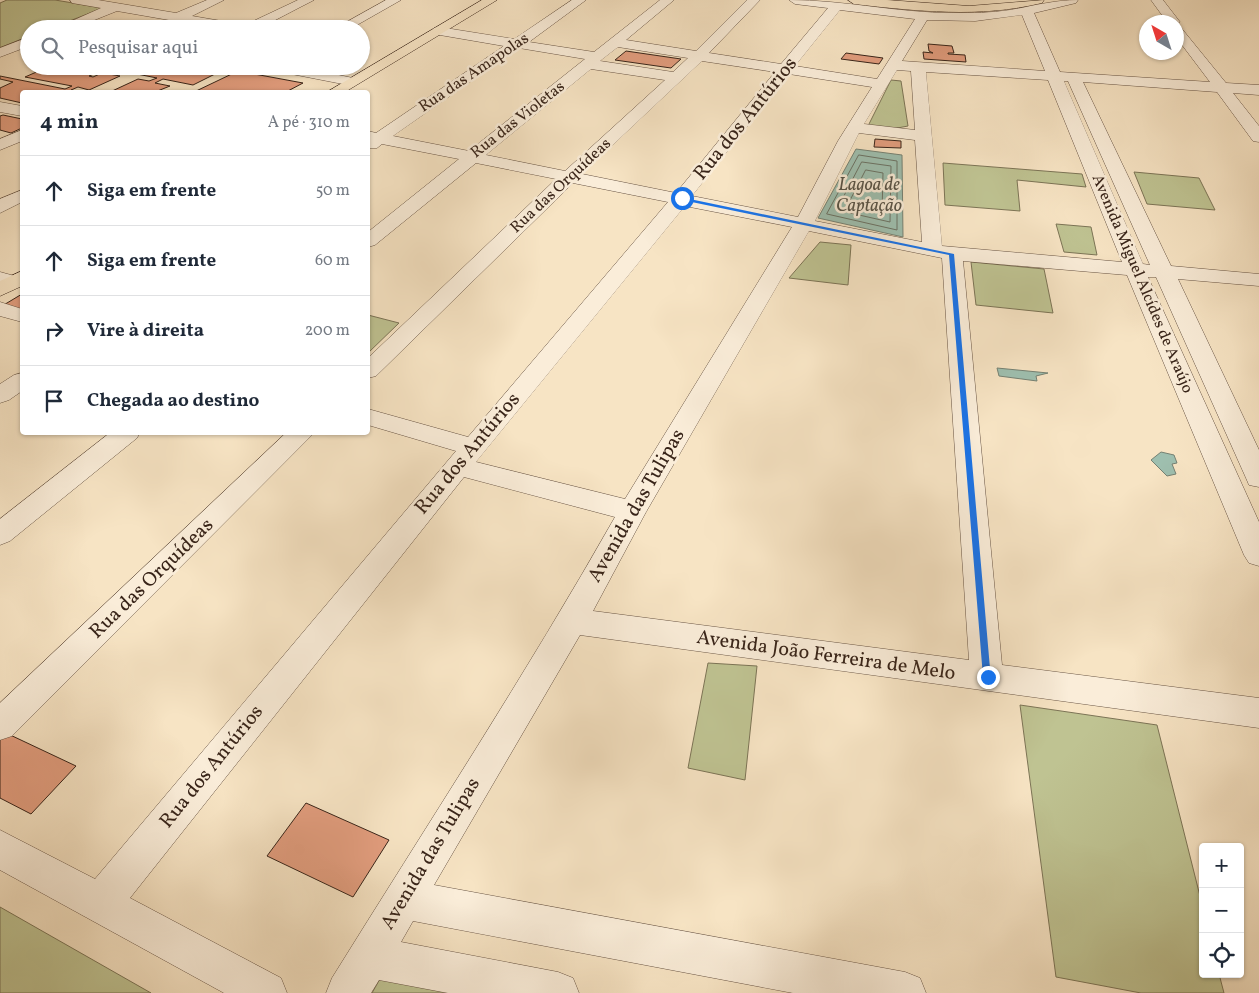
<!DOCTYPE html>
<html lang="pt">
<head>
<meta charset="utf-8">
<style>
	body { margin:0; font-family:Vollkorn,serif; background:#f2f2f3; color:#1f2937 }
	.controls { position:absolute; right:15px; bottom:15px; display:grid; overflow:hidden; border-radius:5px; box-shadow:0 1px 4px #0004 }
	.controls button { width:45px; height:45px; display:grid; place-items:center; padding:0; border:0; border-bottom:1px solid #e0e1e3; background:#fff; color:#1f2937; font:25px sans-serif }
	.compass { position:absolute; left:1139px; top:15px; width:45px; height:45px; border-radius:50%; background:#fff; box-shadow:0 1px 4px #0004; rotate:321deg }
	.stop { position:absolute; width:15px; height:15px; margin:-11px; border:4px solid #1a73e8; border-radius:50%; background:#fff }
	.stop.end { background:#1a73e8; border-color:#fff; box-shadow:0 1px 5px #0008 }
	.list { margin:0; padding:0; list-style:none }
	h2 { display:flex; justify-content:space-between; align-items:center; height:65px; margin:0; padding:0 20px; font-size:21px }
	h2 small { font-size:16px; font-weight:400; color:#747a83 }
	.list li { display:grid; grid-template-columns:32px 1fr auto; gap:15px; align-items:center; box-sizing:border-box; height:70px; padding:0 20px; border-top:1px solid #e0e1e3 }
	.list b { display:block; font-size:19px; white-space:nowrap }
	.list em { font-size:16px; font-style:normal; color:#747a83 }
	.icon { flex:none; width:28px; height:28px; fill:none; stroke:currentColor; stroke-width:2; stroke-linecap:round; stroke-linejoin:round }
	.map { position:relative; flex:none; width:1259px; height:993px; overflow:hidden }
	.search { position:absolute; background:#fff; box-shadow:0 1px 4px #0004; left:20px; top:20px; width:350px; height:55px; display:flex; align-items:center; gap:12px; box-sizing:border-box; padding:0 18px; border-radius:28px; color:#747a83; font-size:19px }
	.panel { position:absolute; background:#fff; box-shadow:0 1px 4px #0004; left:20px; top:90px; width:350px; height:345px; border-radius:5px }
	.map>svg:first-child { display:block }
	.green { fill:#bfc392; stroke:#7c7456 }
	.water { fill:#9ebfaf; stroke:#758173 }
	.lines { fill:none; stroke-linecap:round; stroke-linejoin:round }
	.shore { stroke:#6b7264; stroke-width:1 }
	.building { fill:#e29d7e; stroke:#382419 }
	.minor-casing { stroke:#685444; stroke-width:1 }
	.major-casing { stroke:#382419; stroke-width:1 }
	.minor { fill:#faedd9; fill-rule:evenodd }
	.major { fill:#f7e4c4; fill-rule:evenodd }
	.route { fill:#1a73e8 }
	.labels { text-anchor:middle; dominant-baseline:central; stroke-width:5; stroke-linejoin:round; paint-order:stroke }
	.far-street-label { font-size:16px; fill:#382419; stroke:#faedd9 }
	.far-water-label { font-size:18px; font-style:italic; fill:#575246; stroke:#faedd9 }
	.street-label { font-size:20px; fill:#382419; stroke:#faedd9 }
</style>
</head>
<body>
<div class="map">
<svg width="1259" height="993" viewBox="0 0 1259 993">
	<rect width="100%" height="100%" fill="#f7e4c4"/>
	<filter id="stains"><feTurbulence type="fractalNoise" baseFrequency=".004" numOctaves="4"/><feColorMatrix values="0 0 0 0 .2 0 0 0 0 .09 0 0 0 0 .02 0 0 0 .5 -.17"/></filter>
	<radialGradient id="worn" r=".72"><stop offset=".6" stop-color="#630" stop-opacity="0"/><stop offset="1" stop-color="#630" stop-opacity=".3"/></radialGradient>
	<path class="green" d="M7,0h48l48,8 -54,21h-20v7l-29,12v-45z
		M891,80l10,1 7,45 -21,4 -20,-2z
		M943,163l139,11 4,13 -69,-7 3,31 -75,-6z
		M1134,172l65,6 16,32 -68,-6z
		M1056,224l35,3 6,28 -33,-3z
		M820,242l31,3 -3,40 -59,-7z
		M971,262l73,7 9,44 -77,-8z
		M368,315l31,8 -31,30z
		M708,663l49,3 -12,114 -57,-12z
		M1020,705l137,20 46,183v66h16l5,19h-83l-85,-16z
		M0,907l151,86h-151z
		M385,970l92,23h-105z"/>
	<path class="water" d="M856,149l46,6 1,82 -85,-19z
		M997,368l51,5 -12,3 1,5 -38,-5z
		M1161,452l13,3 3,8 -5,1 4,10 -9,2 -16,-16z"/>
	<g class="lines">
		<path class="shore" d="M859,155l38,6v69l-70,-16z
			M862,162l29,4 -1,56 -53,-12z
			M866,170l17,3 -1,40 -34,-8z"/>
	</g>
	<path class="building" d="M928,44l24,2 2,7h-6v1l17,1 1,7 -42,-3 -1,-7 10,1 -4,-2z
		M626,51l55,8 -10,9 -56,-8z
		M846,53l37,5 -4,6 -38,-5z
		M66,66l33,6 -10,4 4,1 22,-10 -2,-1h69l-8,4 5,1 10,-5 30,6 -26,13 -30,-6 -8,4 15,3 -15,6h-45l28,-13 11,2 8,-3 -40,-8 -8,4 11,2 -31,14 -11,-3 -7,3 12,2h-61v11l-22,-5v-10l13,-6 -13,-3v-3l65,13 7,-3 -47,-9 16,-7 11,2z
		M238,71l65,12 -17,9h-92z
		M3,115l19,4v9l-11,5 -11,-3v-14z
		M875,139l26,2v7l-27,-1z
		M22,294v18l-20,-6z
		M6,733l70,33 -45,48 -31,-16v-59z
		M306,803l83,37 -36,57 -86,-41z"/>
	<g class="lines">
		<g class="minor-casing">
			<path id="minor" d="M70,0h28l78,13 31,-13h17l-32,16 53,9 53,-25h16l-56,29h-37l-104,-18 -45,18h-18l47,-21 -29,-5z
				M386,0h15l-51,29h-16z
				M572,0h14l-57,42 65,10 66,-52h14l-48,40 70,11 51,-51h13l-51,53 72,11 47,-56 -33,-4 -6,-4c55,0 109,13 164,13 19,0 38,0 57,-3 23,-4 45,-10 68,-10l-2,3 -42,10 26,59 150,10 -34,-45v-15h-9l-16,-22h12l17,22 -2,2 48,59 33,2v10l-26,-2 26,33v16l-6,-1 -36,-49 -134,-10 88,184 88,8v12l-81,-7 81,171v37l-10,-2 -3,-7 -90,-201h-8l111,245v44l-10,-3 -5,-8 -117,-280 -164,-14 39,404 257,33v30l-679,-93 -146,250 471,87 15,6 6,15h-133l-380,-72 -12,21 157,30 15,6 6,15h-131l-69,-13 -8,13h-45l6,-15c95,-153 194,-304 283,-461l-151,-40 -334,421 151,80 6,15h-63l-224,-123v-40l95,49 361,-428 -88,-26v-16l100,28 200,-235 -95,-19 -197,193 -8,2v-20l188,-179 -80,-16 -101,82 -7,2v-15l91,-73 -77,-15 -5,4h-9v-17l8,2 128,-87 -70,-12 -2,-3 2,-3 5,-1 75,12zM840,10l75,9 -38,60 -82,-13zM1022,15l23,56 -143,-10 25,-41 48,1zM618,47l70,11 -15,14 -73,-11zM519,48l66,11 -116,92 -76,-15zM702,61l73,11 -99,121 -94,-19zM591,69l74,11 -100,91 -79,-16zM897,70l14,1 4,59 -51,-6zM926,72l122,8 74,182 -180,-16zM789,74l83,13 -34,54 -40,76 -106,-21zM1064,81h4l82,184 -7,-1zM859,133l56,7 7,102 -107,-21zM685,206l107,21 -167,272 -149,-37zM809,231l133,27 27,402 -376,-49 53,-99z
				M29,37v9l-29,11v-9z
				M264,66h31l58,12 7,4 -7,4 -82,-16z
				M0,102l22,4v10l-22,-4z
				M22,130v11l-22,9v-11z
				M22,190v12l-22,11v-14z
				M0,272l22,6v8l-7,2 -15,-4z
				M0,302l22,7v13l-22,-6z
				M22,373v18l-13,9 -9,3v-19l14,-9z
				M111,432h29l-3,6 -127,103 -10,4v-26z
				M287,432h28l-303,304 -12,4v-37z"/>
		</g>
		<g class="major-casing">
			<path id="major" d="M482,0h15l-152,92h-18z
				M848,0h39l82,6 75,-6 -2,3c-63,15 -124,8 -188,1z
				M22,271v15l-22,10v-15z"/>
		</g>
		<use href="#minor" class="minor"/>
		<use href="#major" class="major"/>
	</g>
	<path class="route" d="M680,197l274,57 37,426 -3,1 -5,-4 -34,-422 -267,-55z"/>
	<g class="labels">
		<g class="far-street-label">
			<text transform="translate(474 73) rotate(-34)">Rua das Amapolas</text>
			<text transform="translate(518 120) rotate(-38)">Rua das Violetas</text>
			<text transform="translate(561 186) rotate(-43)">Rua das Orquídeas</text>
			<text transform="translate(1142 284) rotate(67)">Avenida Miguel Alcídes de Araújo</text>
		</g>
		<g class="far-water-label">
			<text x="869" y="185">Lagoa de<tspan x="869" dy="21">Captação</tspan></text>
		</g>
		<g class="street-label">
			<text transform="translate(746 119) rotate(-51)">Rua dos Antúrios</text>
			<text transform="translate(468 454) rotate(-50)">Rua dos Antúrios</text>
			<text transform="translate(637 506) rotate(-60)">Avenida das Tulipas</text>
			<text transform="translate(152 579) rotate(-44)">Rua das Orquídeas</text>
			<text transform="translate(826 656) rotate(8)">Avenida João Ferreira de Melo</text>
			<text transform="translate(212 767) rotate(-51)">Rua dos Antúrios</text>
			<text transform="translate(431 854) rotate(-59)">Avenida das Tulipas</text>
		</g>
	</g>
	<rect width="100%" height="100%" filter="url(#stains)"/>
	<rect width="100%" height="100%" fill="url(#worn)"/>
</svg>
<div class="controls">
<button>+</button>
<button>−</button>
<button><svg class="icon" aria-label="locate" viewBox="0 0 24 24"><circle cx="12" cy="12" r="6"/><path d="M12 2v4M12 18v4M2 12h4M18 12h4"/></svg></button>
</div>
<svg class="compass" viewBox="-18 -18 36 36"><path d="M0-13l5 13h-10z" fill="#e53935"/><path d="M0 13l5-13h-10z" fill="#747a83"/></svg>
<div class="stop" style="left:682px;top:198px"></div>
<div class="stop end" style="left:988px;top:677px"></div>
<div class="search"><svg class="icon" aria-label="search" viewBox="0 0 24 24"><circle cx="10" cy="10" r="6"/><path d="M15 15l6 6"/></svg>Pesquisar aqui</div>
<section class="panel">
<h2>4 min<small>A pé · 310 m</small></h2>
<ul class="list">
<li><svg class="icon" aria-label="ahead" viewBox="0 0 24 24"><path d="M12 20V5M6 11l6-6 6 6"/></svg><div><b>Siga em frente</b></div><em>50 m</em></li>
<li><svg class="icon" aria-label="ahead" viewBox="0 0 24 24"><path d="M12 20V5M6 11l6-6 6 6"/></svg><div><b>Siga em frente</b></div><em>60 m</em></li>
<li><svg class="icon" aria-label="right" viewBox="0 0 24 24"><path d="M7 20v-9h11M14 6l5 5-5 5"/></svg><div><b>Vire à direita</b></div><em>200 m</em></li>
<li><svg class="icon" aria-label="arrive" viewBox="0 0 24 24"><path d="M6 21V4h12l-3 4 3 4H6"/></svg><div><b>Chegada ao destino</b></div></li>
</ul>
</section>
</div>
</body>
</html>
